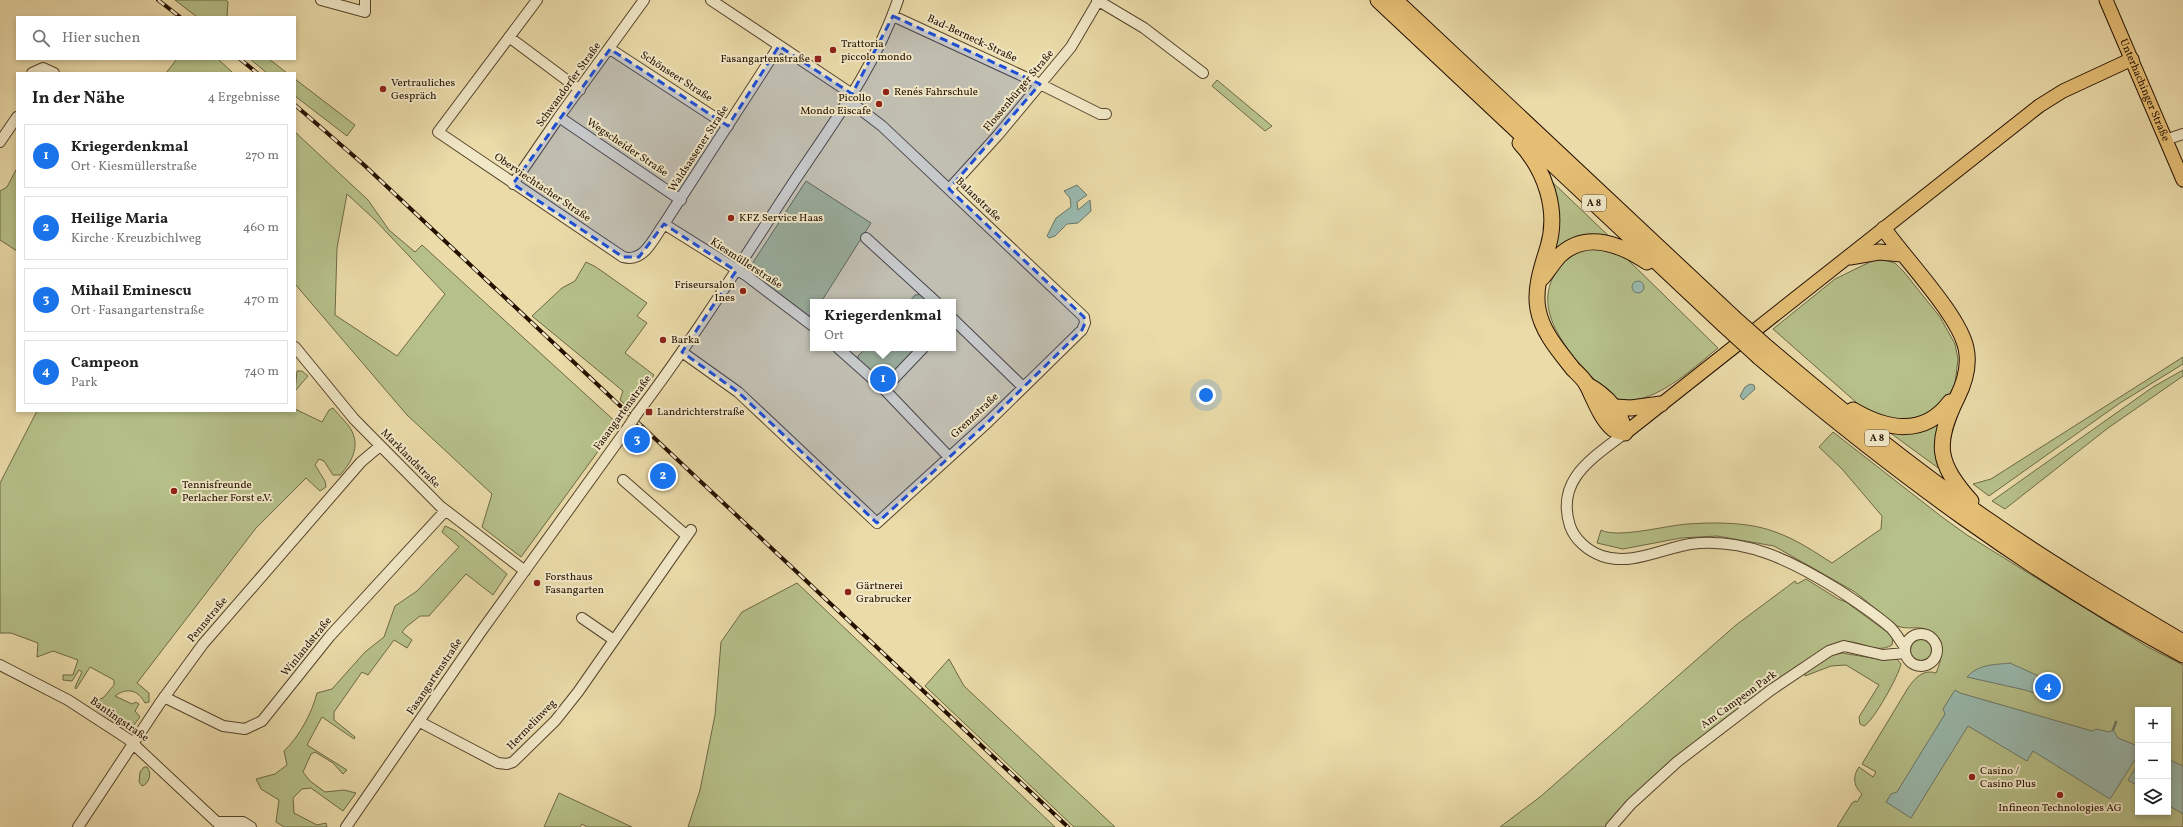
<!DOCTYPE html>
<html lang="de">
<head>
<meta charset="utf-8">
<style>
	body { margin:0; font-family:Vollkorn,serif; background:#f2f2f2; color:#222 }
	.controls { position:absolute; right:12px; bottom:12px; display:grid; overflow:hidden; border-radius:0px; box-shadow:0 2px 6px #0003 }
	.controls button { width:36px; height:36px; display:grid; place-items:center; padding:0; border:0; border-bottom:1px solid #e0e0e0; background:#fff; color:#222; font:20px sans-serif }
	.you { position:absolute; left:1206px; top:395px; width:14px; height:14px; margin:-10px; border:3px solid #fff; border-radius:50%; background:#1a73e8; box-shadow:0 0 0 6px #1a73e833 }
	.badge { display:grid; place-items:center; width:26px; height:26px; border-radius:50%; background:#1a73e8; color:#fff; font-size:13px; font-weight:700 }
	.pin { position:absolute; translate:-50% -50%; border:2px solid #fff; box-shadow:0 1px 4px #0006 }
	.popup { position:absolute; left:810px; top:299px; width:146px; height:52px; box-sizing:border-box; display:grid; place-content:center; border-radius:0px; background:#fff; filter:drop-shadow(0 1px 3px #0005); font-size:13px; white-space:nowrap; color:#767676 }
	.popup b { font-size:15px; color:#222 }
	.popup::after { content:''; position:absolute; left:50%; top:100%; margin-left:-8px; border:8px solid transparent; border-top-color:#fff }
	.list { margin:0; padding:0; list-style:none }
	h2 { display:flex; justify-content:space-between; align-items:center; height:52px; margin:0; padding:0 16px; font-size:17px }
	h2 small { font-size:13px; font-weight:400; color:#767676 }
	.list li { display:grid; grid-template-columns:26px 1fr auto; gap:12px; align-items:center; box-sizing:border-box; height:64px; margin:0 8px 8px; padding:0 8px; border:1px solid #e0e0e0; border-radius:0px }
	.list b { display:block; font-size:15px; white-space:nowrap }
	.list p { margin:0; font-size:13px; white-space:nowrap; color:#767676 }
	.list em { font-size:13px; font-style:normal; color:#767676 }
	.icon { flex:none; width:22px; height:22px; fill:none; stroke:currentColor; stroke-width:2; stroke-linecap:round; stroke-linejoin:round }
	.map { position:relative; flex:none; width:2183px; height:827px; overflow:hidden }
	.search { position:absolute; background:#fff; box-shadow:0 2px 6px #0003; left:16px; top:16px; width:280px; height:44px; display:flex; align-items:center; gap:10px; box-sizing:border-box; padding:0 14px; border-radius:0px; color:#767676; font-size:15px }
	.panel { position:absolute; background:#fff; box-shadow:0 2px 6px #0003; left:16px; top:72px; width:280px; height:340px; border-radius:0px }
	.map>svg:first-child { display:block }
	.green { fill:#b6c089; stroke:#6e6844; fill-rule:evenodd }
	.water { fill:#99baaf; stroke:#6b7669 }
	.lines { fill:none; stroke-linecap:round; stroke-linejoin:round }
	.stream { stroke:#6b7669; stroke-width:2.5 }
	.minor-casing { stroke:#56432a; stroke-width:12 }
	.major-casing { stroke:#251000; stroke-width:15 }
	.highway-casing { stroke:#251000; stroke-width:17 }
	.minor { stroke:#f1e8c7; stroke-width:10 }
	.major { stroke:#e5be74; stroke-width:13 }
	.highway { stroke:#e5be74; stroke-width:15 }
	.rail-casing { stroke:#251000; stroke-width:4 }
	.rail { stroke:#f1e8c7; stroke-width:2.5; stroke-dasharray:8; stroke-linecap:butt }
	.minor-bridge-casing { stroke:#56432a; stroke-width:12; stroke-linecap:butt }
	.highway-bridge-casing { stroke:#251000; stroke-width:17; stroke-linecap:butt }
	.minor-bridge { stroke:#f1e8c7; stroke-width:10 }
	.highway-bridge { stroke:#e5be74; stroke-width:15 }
	.marked { fill:#1d4ed8; fill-opacity:0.2; stroke:#1d4ed8; stroke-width:3; stroke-dasharray:8 5; stroke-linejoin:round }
	.poi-dot { fill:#8f2418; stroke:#f1e8c7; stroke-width:1.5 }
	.labels { text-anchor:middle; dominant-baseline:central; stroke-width:4; stroke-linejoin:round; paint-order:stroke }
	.shield { fill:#f1e8c7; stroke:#62513c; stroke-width:1 }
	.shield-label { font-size:10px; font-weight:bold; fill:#251000 }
	.street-label { font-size:11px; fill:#251000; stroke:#f1e8c7 }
	.poi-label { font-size:11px; fill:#251000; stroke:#f1e8c7; text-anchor:start }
</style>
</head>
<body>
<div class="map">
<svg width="2183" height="827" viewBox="0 0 2183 827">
	<rect width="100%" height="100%" fill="#eadba9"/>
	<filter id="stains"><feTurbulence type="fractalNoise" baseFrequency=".005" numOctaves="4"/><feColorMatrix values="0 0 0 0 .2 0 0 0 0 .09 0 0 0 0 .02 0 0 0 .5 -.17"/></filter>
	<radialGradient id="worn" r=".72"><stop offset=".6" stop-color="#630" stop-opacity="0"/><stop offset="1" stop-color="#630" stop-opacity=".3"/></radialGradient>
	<path class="green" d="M175,0h51l2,2 -1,15h-30z
		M177,59h41l15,14h-67z
		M250,59h19l18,14h-20z
		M295,79l60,46 -8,11 -52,-40z
		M1217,80l55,46 -7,5 -53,-45z
		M295,132l73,68 21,30 26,22 7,-7 196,179 -97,133 -39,-30 10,-33 -85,-79 -112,-131zM347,194l27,25 71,75 -48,62 -62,-41 2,-67z
		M17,168v83l-17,-11v-49l7,-4z
		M1547,177l67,64 -65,19z
		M806,181l65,42 -50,79h-8l-1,16 -63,-47 1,-4z
		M1588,249h16l18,5 96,94c-25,20 -71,65 -106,49 -29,-29 -84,-79 -57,-123 8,-14 18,-21 33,-25z
		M1874,260h10l11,3 9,9 36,45 15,27 3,15 -3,25 -6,11 -23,22 -25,5 -35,-11 -93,-82 62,-50z
		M586,262l10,5 51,36 -10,13 10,7 -22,30 29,22 -24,34 -10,-9 3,-9 -91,-75 30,-28 13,-7z
		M923,294l9,8h-23l6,-7z
		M866,348h54l-36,36 -25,-22 -1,-6z
		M2183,357v7l-63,39 -131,93 -16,-12 18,-5z
		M2183,370v6l-75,52 -103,81 -13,-8 161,-114z
		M297,371h5l6,5 -13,15z
		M333,408c5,6 10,11 15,17 14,18 5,36 -8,50h-7l-9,-14 -5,-2 -4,6 10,16 1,6 -6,4 -14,-13 -50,50 -119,155 12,10v9l-4,1c-7,-13 -18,-16 -30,-7l17,8 4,-2 3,2 -4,7 5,6 -10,13 -9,-3 -25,-18 3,-9 5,-3 10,-12v-5l-24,-13 -14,22 -1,-2 7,-15 -3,-2 -7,11 -9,-1v-5h10l5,-15 -25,-9 -16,6 1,-14 -27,-10h-11v-150l37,-72h258v-2l27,13 7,-12z
		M1941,419v51l-52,-38z
		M1833,432l109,85 25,18 179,111 37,19v162h-346l15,-24 3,-2 2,1 5,-8c-8,-7 -10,-17 -3,-27l14,10 3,-5 -14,-8 46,-76c7,-10 15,-19 28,-15 7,-16 10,-37 -11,-44 -8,-3 -17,1 -28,-3l-42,-34 -81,-46 -57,-10 -36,2 -58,11 -26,-6 4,-13c16,9 67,-5 87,-6 29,-2 63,-2 90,9 19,7 37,19 54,30l49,-34 1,-13 -40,-47 -23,-22zM2138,710h30v102h-30z
		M445,526l11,5 51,43 -14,21 -27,-21 -37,42h-9l-14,11 -4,5 10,8 -5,8 -13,-8 -26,35 -6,-3 -28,40v8l21,17 -1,2 -32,-22 -15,28 40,25 -4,4 -10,-11 -18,-11 -4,2 -8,18 7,9 15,11 19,-2 12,3 -13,18 -32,-23 -9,1 -9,9 1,15 23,12 9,-2 1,4h-43l-8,-5 3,-22 -18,-11 -5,-10 19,-5 12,-9 -3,-14c15,-14 28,-38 33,-58l15,-4 33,-37 19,-15 11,-31 22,-15 42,-44 -17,-15z
		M1806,579l32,20 8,3 41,30 6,5 -1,8c-17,10 -32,-6 -50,-3 -4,0 -9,3 -13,4 -79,53 -161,108 -224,181h-105l40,-30 196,-172 59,-44 2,3z
		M797,583l258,244h-367l12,-37 15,-75 6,-73 21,-30z
		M1908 650a13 13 0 1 1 26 0a13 13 0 1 1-26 0Z
		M1842,653l42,7 12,-2 5,6c-2,11 -28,58 -37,62l-4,-2 -1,-7 20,-32 -33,-20 -15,1 -26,10v-3l26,-18z
		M949,659l15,27 151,141h-41l-149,-141z
		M144,767h3c5,6 3,16 -5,19l-3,-4 1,-10z
		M559,793l73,34h-45l-5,-3 -2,3h-36z"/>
	<path class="water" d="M1077,185l10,10 -10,7 1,8 12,-10 1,11 -13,12 -11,1 -12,12 -6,2 -2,-2 9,-18 15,-11 -1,-9 -6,-7z
		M1632 287a6 6 0 1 1 12 0a6 6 0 1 1-12 0Z
		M1750,384l4,1 1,4 -12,11 -3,-4 5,-9z
		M2010,663l44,20 3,17 -32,-10 -58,-13c12,-13 26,-12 43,-14z
		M1955,690l5,3 132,38 4,-2 13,3 4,-2 5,8 17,7 3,-2v12l-28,44 -77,-48 -6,10 -59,-35 -57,92 -25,-16 5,-8 6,-2 48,-78 -2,-5z
		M2168,759l15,7v48l-15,-9z
		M2138,764v22l-10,-6z"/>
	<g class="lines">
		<path class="stream" d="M2113,730l3,-8"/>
		<g class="minor-casing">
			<path id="minor" d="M321,0l44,12v-12
				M537,0l-99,132 185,125c21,6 30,-18 41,-33l115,-178
				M711,0l141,94
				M1097,0l47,28 59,45
				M893,16l147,68 60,30h6
				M509,37l71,53
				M610,49l118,77
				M32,73l11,-5 11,5
				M559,117l122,83
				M2165,140l18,-6
				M0,142l17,-25
				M513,184l46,-67 85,-117
				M949,189l49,-54 73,-88 27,-46
				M664,224l83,52 66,50
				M866,238l70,64
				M953,319l70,68
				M295,347l59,72 86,87 85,65
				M838,348l46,41 65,68
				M682,352l56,40 139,131 111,-101 94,-92 3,-7 -1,-6 -202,-191 -34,-26
				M884,389l39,-41
				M636,415c57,-75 107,-156 159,-235 38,-57 81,-114 103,-180
				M1625,433c-32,25 -70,46 -55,93 5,14 18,25 32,30 29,10 59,-7 88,-12 55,-7 102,17 147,45 18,12 37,24 54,39 5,5 9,13 14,19
				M623,480l64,56
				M582,618l32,22
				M1905 650a16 16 0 1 1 32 0a16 16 0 1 1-32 0Z
				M0,665l68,35 60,39 94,88
				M164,697l59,29 22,3 17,-8 68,-85 115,-125
				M420,722l78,41 9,1 6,-2 42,-41 23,-29 113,-162
				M218,822h25l8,5
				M78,827l82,-124 43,-59 158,-182 19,-16
				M346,827l134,-194 149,-207
				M1611,827l20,-23 46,-42 94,-72 58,-39 15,-5 39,9 22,-2"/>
		</g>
		<g class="major-casing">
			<g id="major">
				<path id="s1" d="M2106,0l77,180"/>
				<path d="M1625,433l414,-327 24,-15 69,-32"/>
			</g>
		</g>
		<g class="highway-casing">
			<path id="highway" d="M1378,0l346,325
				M1395,0l338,317
				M1520,143c25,27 39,67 28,104 -6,19 -14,42 -10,62 4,23 21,42 35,60 5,5 11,10 14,16 7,14 14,34 26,44 3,2 8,3 12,4 -4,-23 -19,-38 -39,-49
				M1884,229c21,30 75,86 82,119 4,18 -1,34 -9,50 -22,45 -21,65 14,103
				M1850,257l29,-5 23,2
				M1542,278c6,-7 11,-15 17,-22 27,-26 61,-12 88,6
				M1769,349c71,60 142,119 219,171 63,44 129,83 195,122
				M1759,357c132,112 271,216 424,298
				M1615,407l16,1 30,-4
				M1853,410c34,20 71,27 97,-8"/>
		</g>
		<use href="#minor" class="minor"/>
		<use href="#major" class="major"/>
		<use href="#highway" class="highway"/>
		<g class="rail-casing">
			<path id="rail" d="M158,0l22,17
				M240,59l17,14
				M295,105l68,59 705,663"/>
		</g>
		<use href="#rail" class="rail"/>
		<g class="minor-bridge-casing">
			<path id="minor-bridge" d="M629,426l7,-11"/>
		</g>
		<g class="highway-bridge-casing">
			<path id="highway-bridge" d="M1733,317l36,32
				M1724,325l35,32"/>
		</g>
		<use href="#minor-bridge" class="minor-bridge"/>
		<use href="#highway-bridge" class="highway-bridge"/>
	</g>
	<path class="marked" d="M893,16l147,68 -91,105 135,128 1,6 -3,7 -94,92 -111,101 -139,-131 -56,-40 54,-81 -72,-47 -25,33h-16l-110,-73 97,-135 118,77 51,-80 73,48z"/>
	<g class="poi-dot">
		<circle cx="833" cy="50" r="4"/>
		<rect x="814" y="55" width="8" height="8" rx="2"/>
		<circle cx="383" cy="89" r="4"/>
		<circle cx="886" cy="92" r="4"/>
		<circle cx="879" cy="104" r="4"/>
		<circle cx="731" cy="218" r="4"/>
		<circle cx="743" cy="291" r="4"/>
		<circle cx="663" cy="340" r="4"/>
		<rect x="645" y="408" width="8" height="8" rx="2"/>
		<circle cx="174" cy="491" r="4"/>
		<circle cx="537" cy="583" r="4"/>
		<circle cx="848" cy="592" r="4"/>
		<circle cx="1972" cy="777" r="4"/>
		<circle cx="2060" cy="795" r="4"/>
	</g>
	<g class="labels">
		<g class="shield">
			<rect x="1582" y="195" width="24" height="16" rx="3"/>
			<rect x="1865" y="430" width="24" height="16" rx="3"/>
		</g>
		<g class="shield-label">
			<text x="1594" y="203">A 8</text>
			<text x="1877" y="438">A 8</text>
		</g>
		<g class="street-label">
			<text transform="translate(972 39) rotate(25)">Bad-Berneck-Straße</text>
			<text transform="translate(676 77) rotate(33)">Schönseer Straße</text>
			<text transform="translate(569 85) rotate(-54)">Schwandorfer Straße</text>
			<text stroke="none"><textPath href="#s1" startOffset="98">Unterhachinger Straße</textPath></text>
			<text transform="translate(1019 91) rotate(-50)">Flossenbürger Straße</text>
			<text transform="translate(627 148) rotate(34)">Wegscheider Straße</text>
			<text transform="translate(699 149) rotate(-57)">Waldsassener Straße</text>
			<text transform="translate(542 188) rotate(34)">Oberviechtacher Straße</text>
			<text transform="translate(978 200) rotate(44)">Balanstraße</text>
			<text transform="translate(746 264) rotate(33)">Kiesmüllerstraße</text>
			<text transform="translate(623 413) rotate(-54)">Fasangartenstraße</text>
			<text transform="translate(975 416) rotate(-43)">Grenzstraße</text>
			<text transform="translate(410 459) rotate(45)">Marklandstraße</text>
			<text transform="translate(208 620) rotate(-50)">Pennstraße</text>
			<text transform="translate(307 647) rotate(-51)">Winlandstraße</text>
			<text transform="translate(435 677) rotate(-56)">Fasangartenstraße</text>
			<text transform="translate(1739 700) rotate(-36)">Am Campeon Park</text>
			<text transform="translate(119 720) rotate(35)">Bantingstraße</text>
			<text transform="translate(532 725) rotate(-46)">Hermelinweg</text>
		</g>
		<g class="poi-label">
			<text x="841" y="44">Trattoria<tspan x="841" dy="13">piccolo mondo</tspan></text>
			<text x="810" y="59" text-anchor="end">Fasangartenstraße</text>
			<text x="391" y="83">Vertrauliches<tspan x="391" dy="13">Gespräch</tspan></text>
			<text x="894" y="92">Renés Fahrschule</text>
			<text x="871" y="98" text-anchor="end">Picollo<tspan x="871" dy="13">Mondo Eiscafe</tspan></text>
			<text x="739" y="218">KFZ Service Haas</text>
			<text x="735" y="285" text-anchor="end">Friseursalon<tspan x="735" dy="13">Ines</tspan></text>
			<text x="671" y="340">Barka</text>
			<text x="657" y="412">Landrichterstraße</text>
			<text x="182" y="485">Tennisfreunde<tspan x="182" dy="13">Perlacher Forst e.V.</tspan></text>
			<text x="545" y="577">Forsthaus<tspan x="545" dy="13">Fasangarten</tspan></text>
			<text x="856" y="586">Gärtnerei<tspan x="856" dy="13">Grabrucker</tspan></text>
			<text x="1980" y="771">Casino /<tspan x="1980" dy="13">Casino Plus</tspan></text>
			<text x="2060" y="808" text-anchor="middle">Infineon Technologies AG</text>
		</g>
	</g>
	<rect width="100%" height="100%" filter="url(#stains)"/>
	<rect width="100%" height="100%" fill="url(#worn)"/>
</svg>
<div class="controls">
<button>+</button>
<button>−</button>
<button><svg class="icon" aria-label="layers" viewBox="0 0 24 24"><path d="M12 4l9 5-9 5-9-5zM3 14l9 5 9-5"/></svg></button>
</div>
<div class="you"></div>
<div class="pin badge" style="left:883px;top:379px">1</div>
<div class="popup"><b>Kriegerdenkmal</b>Ort</div>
<div class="pin badge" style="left:663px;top:476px">2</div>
<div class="pin badge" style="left:637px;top:440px">3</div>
<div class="pin badge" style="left:2048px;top:687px">4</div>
<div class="search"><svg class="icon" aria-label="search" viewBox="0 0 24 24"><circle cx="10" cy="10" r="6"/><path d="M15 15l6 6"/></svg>Hier suchen</div>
<section class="panel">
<h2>In der Nähe<small>4 Ergebnisse</small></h2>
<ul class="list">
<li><span class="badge">1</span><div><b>Kriegerdenkmal</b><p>Ort · Kiesmüllerstraße</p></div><em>270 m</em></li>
<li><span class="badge">2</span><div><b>Heilige Maria</b><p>Kirche · Kreuzbichlweg</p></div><em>460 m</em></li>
<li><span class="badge">3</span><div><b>Mihail Eminescu</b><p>Ort · Fasangartenstraße</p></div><em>470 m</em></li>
<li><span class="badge">4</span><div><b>Campeon</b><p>Park</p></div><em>740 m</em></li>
</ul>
</section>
</div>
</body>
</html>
